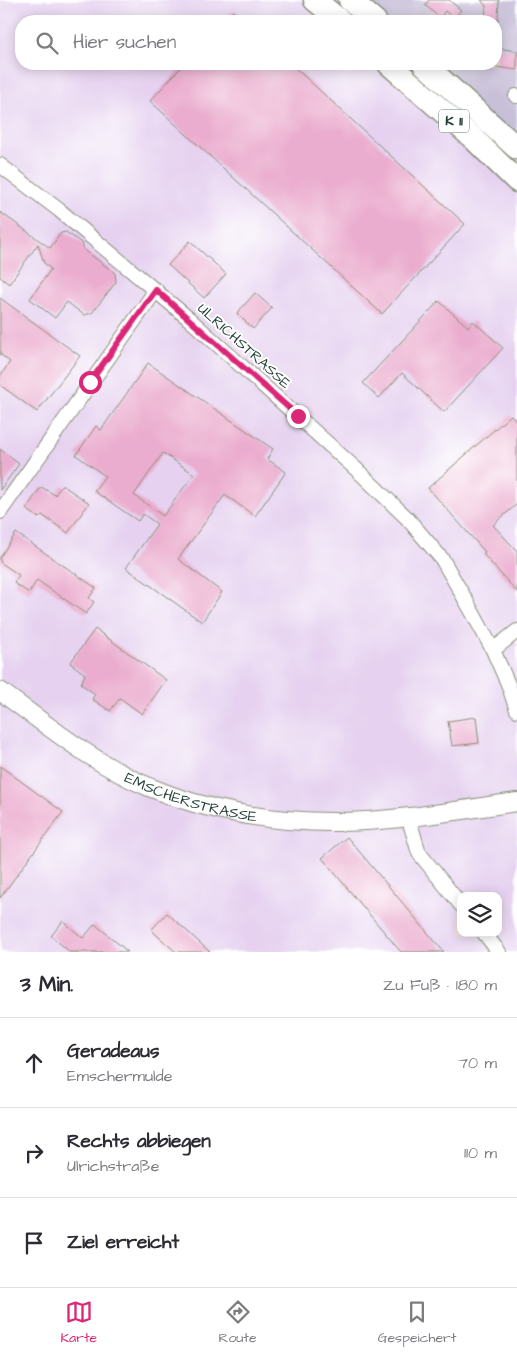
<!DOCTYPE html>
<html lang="de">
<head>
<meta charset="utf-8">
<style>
	body { margin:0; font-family:"Architects Daughter",sans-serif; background:#f7f7f7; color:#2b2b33 }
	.controls { position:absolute; right:15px; bottom:15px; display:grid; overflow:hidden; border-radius:10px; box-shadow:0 2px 12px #0003 }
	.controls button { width:45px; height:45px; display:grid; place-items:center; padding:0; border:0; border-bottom:1px solid #e1e1e2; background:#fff; color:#2b2b33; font:25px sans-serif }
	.stop { position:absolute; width:15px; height:15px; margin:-11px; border:4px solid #db2777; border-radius:50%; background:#fff }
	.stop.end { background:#db2777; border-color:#fff; box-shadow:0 1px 5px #0008 }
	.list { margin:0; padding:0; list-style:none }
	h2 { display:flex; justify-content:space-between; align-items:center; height:65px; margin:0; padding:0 20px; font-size:21px }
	h2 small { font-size:16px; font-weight:400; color:#7c7c81 }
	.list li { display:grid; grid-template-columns:32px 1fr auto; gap:15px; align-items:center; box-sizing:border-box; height:90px; padding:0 20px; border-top:1px solid #e1e1e2 }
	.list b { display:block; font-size:19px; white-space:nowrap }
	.list p { margin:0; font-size:16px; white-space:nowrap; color:#7c7c81 }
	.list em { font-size:16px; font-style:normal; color:#7c7c81 }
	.icon { flex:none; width:28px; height:28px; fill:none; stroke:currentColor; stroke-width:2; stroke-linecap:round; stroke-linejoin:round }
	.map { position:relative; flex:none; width:517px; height:952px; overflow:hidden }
	.search { position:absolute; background:#fff; box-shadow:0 2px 12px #0003; left:15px; right:15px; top:15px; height:55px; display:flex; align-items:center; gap:12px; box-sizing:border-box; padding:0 18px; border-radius:20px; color:#7c7c81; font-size:19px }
	.sheet { height:335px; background:#fff }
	nav { display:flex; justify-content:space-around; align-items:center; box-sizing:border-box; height:70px; border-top:1px solid #e1e1e2; background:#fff; font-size:14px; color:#7c7c81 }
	nav a { display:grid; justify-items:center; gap:2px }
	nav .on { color:#db2777 }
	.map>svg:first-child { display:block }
	.built { fill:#e6d2f0; fill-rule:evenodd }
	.industrial { fill:#c8bfd8 }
	.building { fill:#ebadcf; fill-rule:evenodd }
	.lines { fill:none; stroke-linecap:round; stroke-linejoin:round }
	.minor-casing { stroke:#898f7c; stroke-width:16 }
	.tertiary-casing { stroke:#898f7c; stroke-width:20 }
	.primary-casing { stroke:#898f7c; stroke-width:25 }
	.minor { stroke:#fff; stroke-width:14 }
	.tertiary { stroke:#fff; stroke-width:18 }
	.primary { stroke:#fff; stroke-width:22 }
	.route { stroke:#db2777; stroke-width:6 }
	.labels { text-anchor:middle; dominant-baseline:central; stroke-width:4; stroke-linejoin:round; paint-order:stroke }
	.shield { fill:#fff; stroke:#627771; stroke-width:1 }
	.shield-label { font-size:14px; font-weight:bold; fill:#1f3d34 }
	.street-label { font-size:15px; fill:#1f3d34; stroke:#fff }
</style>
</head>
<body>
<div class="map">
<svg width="517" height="952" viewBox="0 0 517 952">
	<rect width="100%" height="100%" fill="#fff"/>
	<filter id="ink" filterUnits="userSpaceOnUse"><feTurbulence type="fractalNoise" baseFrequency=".02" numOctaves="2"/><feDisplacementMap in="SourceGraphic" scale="10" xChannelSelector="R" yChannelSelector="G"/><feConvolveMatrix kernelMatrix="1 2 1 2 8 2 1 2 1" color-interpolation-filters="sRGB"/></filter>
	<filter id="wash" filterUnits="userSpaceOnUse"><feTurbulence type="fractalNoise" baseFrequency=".0096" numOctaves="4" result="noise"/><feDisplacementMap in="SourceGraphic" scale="20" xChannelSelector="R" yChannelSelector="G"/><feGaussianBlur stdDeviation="1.12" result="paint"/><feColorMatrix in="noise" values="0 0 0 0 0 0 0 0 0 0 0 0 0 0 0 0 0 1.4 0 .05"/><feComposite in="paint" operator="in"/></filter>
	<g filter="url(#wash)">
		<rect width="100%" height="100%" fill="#f3e1c5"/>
		<path class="built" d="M0,0h319l25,21h-323v43h373l123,111v777h-517zM461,896h37v37h-37z"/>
		<path class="industrial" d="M319,0h198v175l-123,-111h102v-43h-152z"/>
		<g id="blocks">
			<path class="building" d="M429,0h20l12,10 -7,8 -9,-7 -5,7 -15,-13z
				M481,0h18l-1,21h-13l1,-15z
				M233,11l12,10h-22z
				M496,48l21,3v19l-21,-3z
				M184,64h107l174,160 -83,90 -232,-213z
				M0,212l50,36 11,-15 5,-1 17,12v5l32,24 1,9 -24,31 -8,2 -17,-13 -12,16 -25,-19 21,-30 -7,-6 -6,-19 -29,40 -9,-7z
				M190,241l36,33 -22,24 -36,-33z
				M255,293l17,15 -19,21 -16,-16z
				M0,298l80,58 -43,56 -37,-27v-9l10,-14 -10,-8z
				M439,301l29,26 5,-6 30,27 -59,64 -42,-39 -23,25 -16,-15z
				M148,363l125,86 -6,10 19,13 -31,44 -30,-21 -47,64 44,33 -20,30 -76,-54 31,-44 -14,-10 -5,7 -44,-30 11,-15 -29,-21 20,-29 5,4zM163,453l31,21 -31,42 -29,-21z
				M511,415l6,7v82l-24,21 24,26v41l-34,-38 2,-2 -57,-64z
				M0,449l19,15 -19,26z
				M62,485l27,18 -21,30 -26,-18 -3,3 -13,-9 15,-22 14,8z
				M16,533l80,55 -7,10 5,4 -8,12 -49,-34 -8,13 -15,-10 5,-8 -19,-13v-5z
				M95,629l71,51 -24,34 -22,-16 -10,13 -18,-12 3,-5 -14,-10 4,-10 -15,-11z
				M476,717l3,26 -27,3 -4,-25z
				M0,766l63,46 -63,86z
				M347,837l97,115h-43l-79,-94z
				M167,913l43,39h-34l-25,-22z
				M63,921l20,17 12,-14 33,28h-58l-19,-16z"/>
		</g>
	</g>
	<g filter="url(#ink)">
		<use href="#blocks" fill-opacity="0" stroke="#898f7c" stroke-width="1"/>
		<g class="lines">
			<g class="minor-casing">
				<path id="minor" d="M516,96h1
					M0,165l59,45 129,108 168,151 51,49 35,41 27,47 24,44 15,34 9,26
					M0,512l156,-222
					M493,650l24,-19
					M408,816l11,37 42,52
					M484,933l15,19"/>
			</g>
			<g class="tertiary-casing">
				<g id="tertiary">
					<path id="s1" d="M0,691c47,34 94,73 149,96 59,25 127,36 192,35 59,-1 118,-12 176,-20"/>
				</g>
			</g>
			<g class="primary-casing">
				<path id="primary" d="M315,0l25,21
					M350,0l25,21
					M389,64l85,75 43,42
					M424,64l93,84"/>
			</g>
			<use href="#minor" class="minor"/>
			<use href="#tertiary" class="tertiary"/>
			<use href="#primary" class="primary"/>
		</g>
	</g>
	<g class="lines" filter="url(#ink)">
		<path class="route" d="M90,382l66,-92 142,126"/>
	</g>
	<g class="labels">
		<rect class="shield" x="439" y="109.5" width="30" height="23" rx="4"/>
		<g class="shield-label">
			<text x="454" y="121">K 11</text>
		</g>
		<g class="street-label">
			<text transform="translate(244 346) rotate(42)">ULRICHSTRASSE</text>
			<text stroke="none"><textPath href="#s1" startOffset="221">EMSCHERSTRASSE</textPath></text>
		</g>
	</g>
</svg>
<div class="controls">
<button><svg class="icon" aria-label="layers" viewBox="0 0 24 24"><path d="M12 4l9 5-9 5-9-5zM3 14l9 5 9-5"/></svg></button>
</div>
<div class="stop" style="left:90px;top:382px"></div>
<div class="stop end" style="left:298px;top:416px"></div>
<div class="search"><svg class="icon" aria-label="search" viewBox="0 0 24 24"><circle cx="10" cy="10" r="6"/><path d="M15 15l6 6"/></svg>Hier suchen</div>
</div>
<section class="sheet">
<h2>3 Min.<small>Zu Fuß · 180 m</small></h2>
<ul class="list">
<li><svg class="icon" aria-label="ahead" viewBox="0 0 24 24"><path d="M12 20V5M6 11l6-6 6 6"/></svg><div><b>Geradeaus</b><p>Emschermulde</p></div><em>70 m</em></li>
<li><svg class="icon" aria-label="right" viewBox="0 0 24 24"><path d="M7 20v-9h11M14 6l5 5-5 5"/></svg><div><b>Rechts abbiegen</b><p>Ulrichstraße</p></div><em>110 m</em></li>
<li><svg class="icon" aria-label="arrive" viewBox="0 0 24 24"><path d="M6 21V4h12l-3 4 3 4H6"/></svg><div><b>Ziel erreicht</b></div></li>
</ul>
</section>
<nav>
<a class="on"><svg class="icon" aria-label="map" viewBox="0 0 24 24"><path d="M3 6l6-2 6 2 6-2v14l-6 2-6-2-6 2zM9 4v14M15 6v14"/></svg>Karte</a>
<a><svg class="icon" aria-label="directions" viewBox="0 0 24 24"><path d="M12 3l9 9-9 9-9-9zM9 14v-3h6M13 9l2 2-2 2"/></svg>Route</a>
<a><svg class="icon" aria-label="saved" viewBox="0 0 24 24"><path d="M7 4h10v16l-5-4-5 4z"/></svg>Gespeichert</a>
</nav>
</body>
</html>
